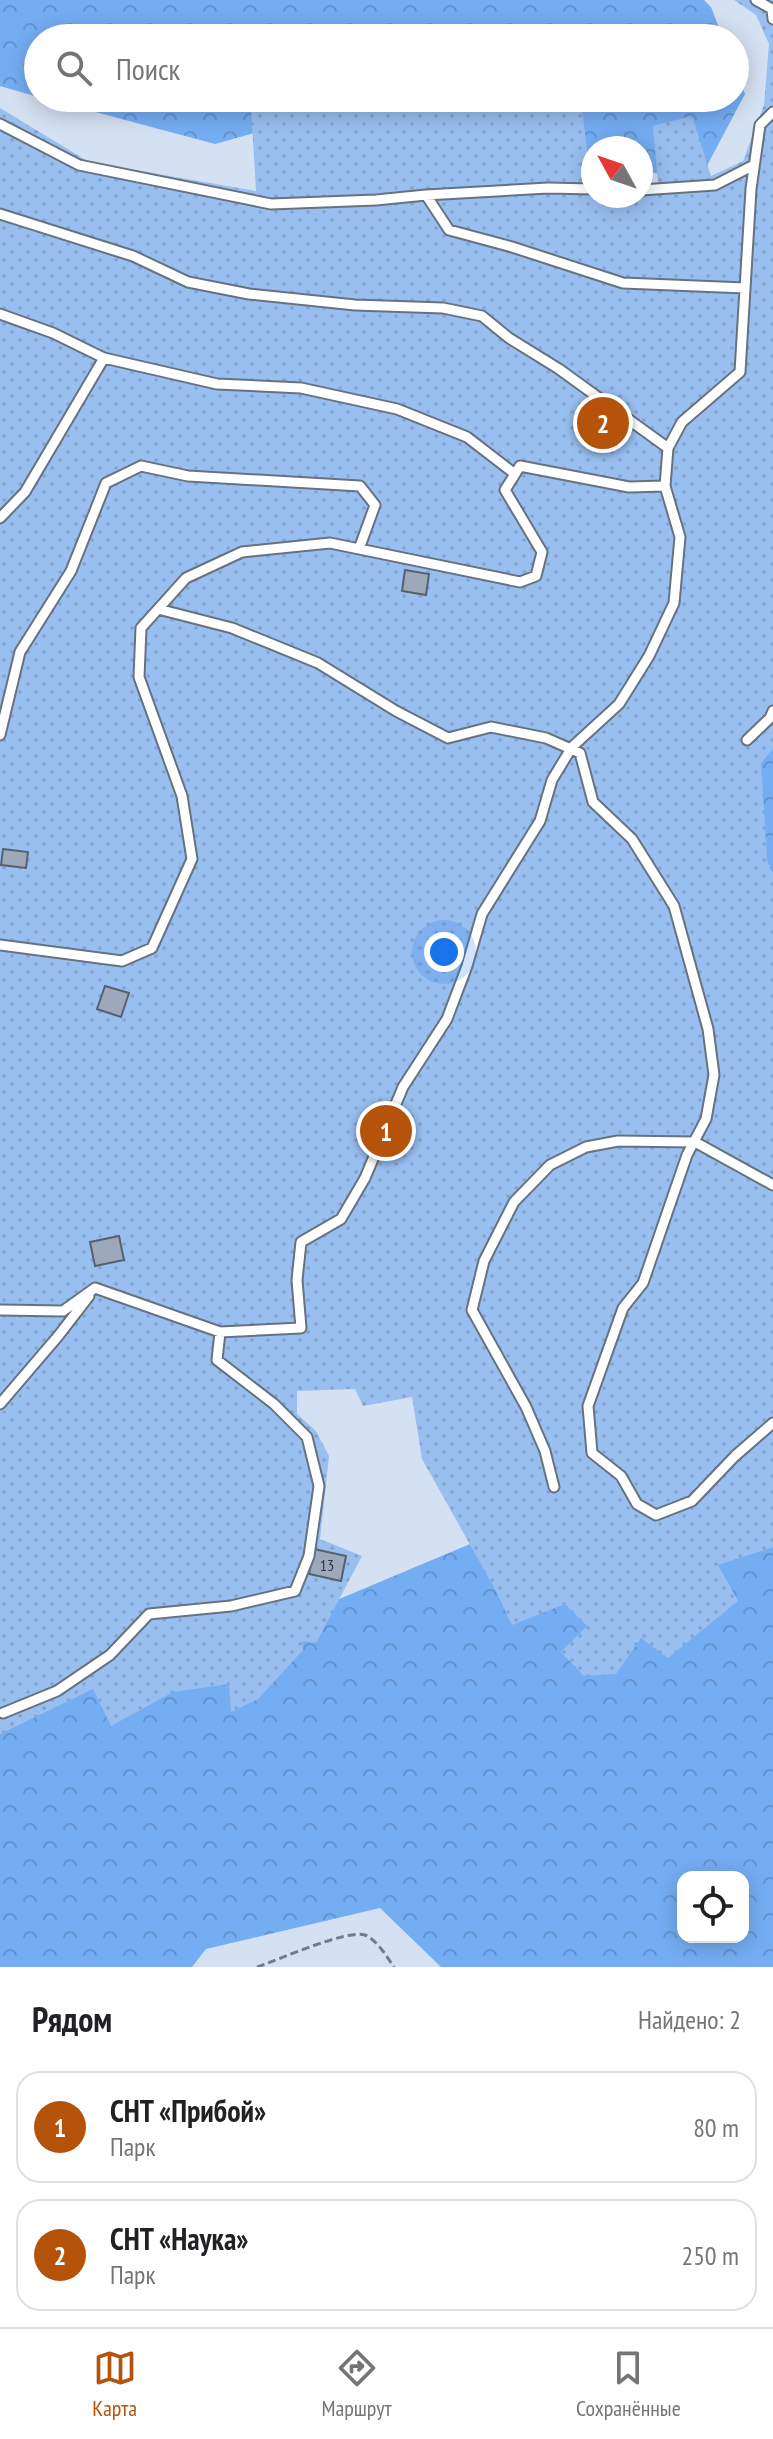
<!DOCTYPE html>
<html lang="ru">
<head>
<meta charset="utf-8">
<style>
	body { margin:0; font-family:"PT Sans Narrow",sans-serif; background:#f6f6f6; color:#202124 }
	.controls { position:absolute; right:24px; bottom:24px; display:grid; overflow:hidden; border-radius:16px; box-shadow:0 4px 20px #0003 }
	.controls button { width:72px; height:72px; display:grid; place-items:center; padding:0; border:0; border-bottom:2px solid #e0e0e0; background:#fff; color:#202124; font:40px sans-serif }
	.compass { position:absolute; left:581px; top:136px; width:72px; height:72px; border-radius:50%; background:#fff; box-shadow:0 4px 20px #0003; rotate:310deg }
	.you { position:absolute; left:444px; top:952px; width:28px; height:28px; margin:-20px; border:6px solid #fff; border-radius:50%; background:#1a73e8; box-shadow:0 0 0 12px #1a73e833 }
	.badge { display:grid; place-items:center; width:52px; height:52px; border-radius:50%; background:#b45309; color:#fff; font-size:26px; font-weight:700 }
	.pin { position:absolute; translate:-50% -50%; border:4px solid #fff; box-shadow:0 2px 8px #0006 }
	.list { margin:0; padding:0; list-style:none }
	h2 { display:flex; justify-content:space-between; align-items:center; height:104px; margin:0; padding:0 32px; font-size:34px }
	h2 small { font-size:26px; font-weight:400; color:#757577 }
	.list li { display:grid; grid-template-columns:52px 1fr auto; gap:24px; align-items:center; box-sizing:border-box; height:112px; margin:0 16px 16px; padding:0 16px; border:2px solid #e0e0e0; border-radius:24px }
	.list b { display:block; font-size:30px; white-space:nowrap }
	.list p { margin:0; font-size:26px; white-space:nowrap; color:#757577 }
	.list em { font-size:26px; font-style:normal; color:#757577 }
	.icon { flex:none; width:44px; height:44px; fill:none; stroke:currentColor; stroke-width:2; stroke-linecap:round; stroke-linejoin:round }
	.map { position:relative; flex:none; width:773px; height:1967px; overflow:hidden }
	.search { position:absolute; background:#fff; box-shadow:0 4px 20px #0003; left:24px; right:24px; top:24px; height:88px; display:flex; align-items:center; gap:20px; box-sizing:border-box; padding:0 28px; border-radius:44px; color:#757577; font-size:30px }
	.sheet { height:360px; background:#fff }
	nav { display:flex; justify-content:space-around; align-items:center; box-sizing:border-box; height:112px; border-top:2px solid #e0e0e0; background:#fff; font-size:22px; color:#757577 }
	nav a { display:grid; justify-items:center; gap:4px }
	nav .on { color:#b45309 }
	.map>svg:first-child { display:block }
	.forest { fill:url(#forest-crowns); fill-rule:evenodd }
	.garden { fill:url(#garden-dots) }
	.building { fill:#9da9ba; stroke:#55616f; stroke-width:2 }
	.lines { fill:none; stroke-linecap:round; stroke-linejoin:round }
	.lane-casing { stroke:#667281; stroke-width:13 }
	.path { stroke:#737c88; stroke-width:3; stroke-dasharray:8 4; stroke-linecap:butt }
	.lane { stroke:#fff; stroke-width:9 }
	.labels { text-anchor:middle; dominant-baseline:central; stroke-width:6; stroke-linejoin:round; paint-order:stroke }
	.number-label { font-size:16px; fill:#2f353e }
</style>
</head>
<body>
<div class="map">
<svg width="773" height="1967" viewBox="0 0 773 1967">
	<defs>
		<pattern id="forest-crowns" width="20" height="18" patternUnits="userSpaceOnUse" patternTransform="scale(2)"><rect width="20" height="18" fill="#75adf3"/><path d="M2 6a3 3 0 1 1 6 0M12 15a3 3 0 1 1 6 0" fill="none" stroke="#6494cf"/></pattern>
		<pattern id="garden-dots" width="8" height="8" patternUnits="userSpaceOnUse" patternTransform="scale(2)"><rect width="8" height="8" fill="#99bff0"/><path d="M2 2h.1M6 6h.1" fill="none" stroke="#82a3cd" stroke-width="1.8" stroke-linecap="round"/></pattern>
	</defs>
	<rect width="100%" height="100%" fill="#d4e1f2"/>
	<path class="forest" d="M0,0h704l7,7 12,31h-685v59l-38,-11z
		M735,68l10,26 -44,83 -60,-5v-24h-48v20l-154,-13 -70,-54 -154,43 -172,-46h692z
		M773,731v219l-23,-183z
		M773,1475v492h-332l-61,-59 -174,41 -14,18h-192v-315l294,-34 188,-79zM683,1877h60v60h-60z"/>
	<path class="garden" d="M734,0h39v749l-12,14 6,97 6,13v674l-55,18 20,36 -70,57 -27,-20 -25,36 -32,2 -23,-24 26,-26 -22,-22 -53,21 -16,-34 -74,-132 -10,-62 -49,9 -8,-17 -58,2v23l19,17 13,25 -9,83 42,17 -46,87 -14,-2 1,9 -45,49 -27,13 -2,-28 -56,8 -62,34 -18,-37 -93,45v-1626l89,54 167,29 -5,-83 149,-9 181,2 12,95h48v-12l17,-1 -5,-57 39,-10 19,60 32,-15 21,-56 5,-61 -13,-29z"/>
	<path class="building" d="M405,570l24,4 -3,21 -24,-4z
		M3,849l25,3 -2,16 -25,-3z
		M105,986l24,7 -8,24 -24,-8z
		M119,1236l5,24 -29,6 -5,-24z
		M314,1549l32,7 -5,25 -32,-7z"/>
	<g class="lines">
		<g class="lane-casing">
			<path id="lane" d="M756,0l16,9 1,10
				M0,124l79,41 192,39 105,-4 50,-5 122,-7 45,1
				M641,190l74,-5 39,-20
				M426,195l23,35 63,17 111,36 122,5
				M0,214l133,42 55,26 61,12 106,11 88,3 39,8 27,22 50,31 109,79
				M0,314l53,19 51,25 113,26 84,4 96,21 70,28 48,37
				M0,518l25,-26 79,-134
				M158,609l74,19 86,35 78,48 52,27 43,-11 55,11 34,15 13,49 39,37 42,67 34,123 6,46 -8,44 -19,36 -44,128 -20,25 -35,98 4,47 29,23 16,28 19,11 36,-14 43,-45 38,-33
				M0,735l20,-83 51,-81 35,-88 35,-17 47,10 172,10 15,19 -16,44
				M747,740l23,-22 3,-7
				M0,945l122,16 30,-13 40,-89 -10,-63 -43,-119 2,-49 45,-50 56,-26 88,-9 190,39 16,-6 6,-24 -37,-62 15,-24 109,21 36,-1
				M0,1310l63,1 32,-23 125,44 81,-4 -4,-48 4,-38 40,-23 24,-41 38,-91 44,-68 20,-53 15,-52 58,-93 12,-41 20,-33 47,-43 30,-48 25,-53 6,-66 -15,-51 3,-38 14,-26 58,-50 11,-183 9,-64 13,-13
				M0,1404l59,-69 30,-39
				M554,1487l-9,-36 -19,-44 -54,-97 12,-49 30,-59 36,-37 36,-18 32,-6 77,1 78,43
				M3,1713l54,-22 53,-36 39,-41 82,-8 64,-15 14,-35 10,-70 -12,-49 -33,-33 -57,-44 3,-28"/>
		</g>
		<path class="path" d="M257,1967c21,-7 90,-38 108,-32 12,5 22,22 29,32"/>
		<use href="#lane" class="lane"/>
	</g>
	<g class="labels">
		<g class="number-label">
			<text x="327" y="1565">13</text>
		</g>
	</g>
</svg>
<div class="controls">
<button><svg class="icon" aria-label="locate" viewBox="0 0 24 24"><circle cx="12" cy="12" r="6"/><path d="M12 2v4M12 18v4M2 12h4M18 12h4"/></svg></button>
</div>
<svg class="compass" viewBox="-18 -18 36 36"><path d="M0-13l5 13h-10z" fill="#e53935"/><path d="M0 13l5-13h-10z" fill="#757577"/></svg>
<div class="you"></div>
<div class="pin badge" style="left:386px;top:1131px">1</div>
<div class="pin badge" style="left:603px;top:423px">2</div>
<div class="search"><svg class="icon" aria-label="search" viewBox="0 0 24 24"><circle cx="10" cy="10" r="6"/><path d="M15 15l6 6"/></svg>Поиск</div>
</div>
<section class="sheet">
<h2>Рядом<small>Найдено: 2</small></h2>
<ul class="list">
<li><span class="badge">1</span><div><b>СНТ «Прибой»</b><p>Парк</p></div><em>80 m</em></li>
<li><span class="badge">2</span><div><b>СНТ «Наука»</b><p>Парк</p></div><em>250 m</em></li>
</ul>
</section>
<nav>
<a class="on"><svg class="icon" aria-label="map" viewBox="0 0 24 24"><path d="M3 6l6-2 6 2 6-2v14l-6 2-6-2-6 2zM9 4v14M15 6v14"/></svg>Карта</a>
<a><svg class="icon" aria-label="directions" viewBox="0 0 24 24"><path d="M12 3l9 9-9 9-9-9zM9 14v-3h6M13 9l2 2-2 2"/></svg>Маршрут</a>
<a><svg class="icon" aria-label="saved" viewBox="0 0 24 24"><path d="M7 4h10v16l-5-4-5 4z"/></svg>Сохранённые</a>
</nav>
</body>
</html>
